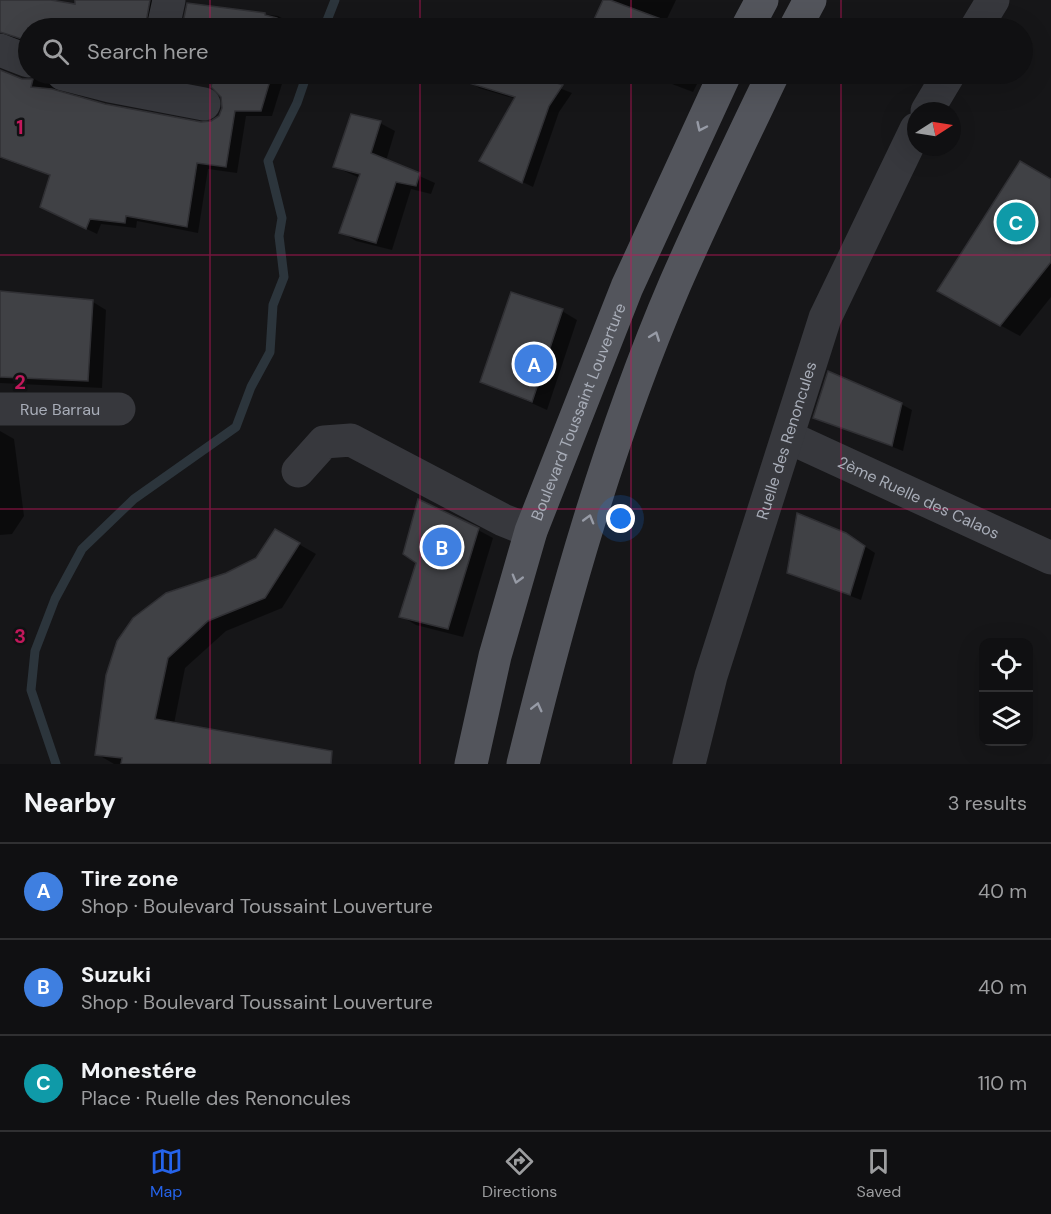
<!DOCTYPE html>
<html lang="en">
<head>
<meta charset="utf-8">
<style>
	body { margin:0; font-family:"DM Sans",sans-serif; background:#19191b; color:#f1f3f6 }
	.controls { position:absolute; right:18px; bottom:18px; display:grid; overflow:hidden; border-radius:12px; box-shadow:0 6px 24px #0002 }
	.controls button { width:54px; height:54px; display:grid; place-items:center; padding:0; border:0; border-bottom:2px solid #303032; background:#101012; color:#f1f3f6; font:30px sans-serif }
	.compass { position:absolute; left:907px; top:102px; width:54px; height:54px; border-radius:50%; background:#101012; box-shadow:0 6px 24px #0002; rotate:78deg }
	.you { position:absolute; left:621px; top:519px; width:21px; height:21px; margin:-15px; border:4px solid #fff; border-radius:50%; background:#1a73e8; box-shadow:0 0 0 9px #1a73e833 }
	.badge { display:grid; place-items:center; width:39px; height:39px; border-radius:50%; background:#2563eb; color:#fff; font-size:20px; font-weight:700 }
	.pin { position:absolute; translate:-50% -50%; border:3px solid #fff; box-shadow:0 2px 6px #0006 }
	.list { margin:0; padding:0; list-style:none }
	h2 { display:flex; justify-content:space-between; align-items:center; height:78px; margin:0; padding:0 24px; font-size:26px }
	h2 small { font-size:20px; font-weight:400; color:#9c9d9f }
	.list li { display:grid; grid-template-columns:39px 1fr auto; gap:18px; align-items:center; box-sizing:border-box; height:96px; padding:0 24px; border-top:2px solid #303032 }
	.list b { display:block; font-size:22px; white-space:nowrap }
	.list p { margin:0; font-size:20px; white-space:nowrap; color:#9c9d9f }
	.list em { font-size:20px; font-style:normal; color:#9c9d9f }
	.icon { flex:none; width:33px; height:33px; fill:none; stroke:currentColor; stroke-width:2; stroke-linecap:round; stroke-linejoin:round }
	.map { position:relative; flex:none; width:1051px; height:764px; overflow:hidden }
	.search { position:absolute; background:#101012; box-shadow:0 6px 24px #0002; left:18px; right:18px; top:18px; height:66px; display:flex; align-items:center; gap:15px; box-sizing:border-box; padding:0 21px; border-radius:33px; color:#9c9d9f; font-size:22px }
	.sheet { height:366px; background:#101012 }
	nav { display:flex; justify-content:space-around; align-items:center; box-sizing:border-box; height:84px; border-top:2px solid #303032; background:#101012; font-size:16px; color:#9c9d9f }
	nav a { display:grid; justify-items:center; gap:3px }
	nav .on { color:#2563eb }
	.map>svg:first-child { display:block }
	.shadow { fill:#0007 }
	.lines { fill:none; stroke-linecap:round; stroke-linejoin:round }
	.stream { stroke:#2c353c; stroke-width:9 }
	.building { fill:#404145; stroke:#303034; stroke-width:1.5 }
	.minor { stroke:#37383d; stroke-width:33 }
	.major { stroke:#53555c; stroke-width:33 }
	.oneway { stroke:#979ba6 }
	.grid { fill:none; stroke:#c2185b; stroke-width:1.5; stroke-opacity:0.55 }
	.labels { text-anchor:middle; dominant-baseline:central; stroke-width:5; stroke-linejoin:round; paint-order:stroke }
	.street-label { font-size:16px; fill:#a8adb8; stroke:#111113 }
	.grid-label { font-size:20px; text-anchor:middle; font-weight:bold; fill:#c2185b; stroke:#111113; stroke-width:5; stroke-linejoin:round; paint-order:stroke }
</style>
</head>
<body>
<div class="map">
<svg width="1051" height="764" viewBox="0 0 1051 764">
	<rect width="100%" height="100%" fill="#161618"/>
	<path class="shadow" d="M0,0h41l35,5 1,-5h74l10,6 -5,22h-128v14l-19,-5 -9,4z
		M605,0h71l-11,23 16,5h-90z
		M189,4l89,12 11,6 -2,6h-104z
		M0,72l30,9 13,-7h14l-1,13 4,7 46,12 104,17 10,-6 4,-10 -1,-10 -10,-10 2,-13h70l-13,42h-26l-9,57 -29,-4 -10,64 -61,-12 -1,7 -35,-4 -4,10 -45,-22 -1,-36 -51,-18z
		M470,74h54l48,19 -13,19 -26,75 -42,-20 25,-68 -37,-11 -10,-7z
		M646,74h56l-9,18z
		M380,123l15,8 -9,30 49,22 -4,11 -20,-5 -19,61 -36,-9 -15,-9 19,-54 -25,-11z
		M1051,180v117l-31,39 -62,-34z
		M0,292l93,10 13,8 -4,78 -102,-5z
		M562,311l15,9 -30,90 -65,-29z
		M901,404l11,6 -9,41 -88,-34z
		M0,431l14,8 10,77 -12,18 -12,1z
		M478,530l15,8 -30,99 -47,-12 -15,-9 17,-53z
		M276,531l40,23 -34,54 -56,23 -41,37 -11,56 143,33 -1,7h-202l-17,-10 129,-180 31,-14z
		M846,534l29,19 -14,47 -73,-28z"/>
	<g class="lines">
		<path class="stream" d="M324,28l11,-28
			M56,764l-25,-74 4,-39 20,-52 27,-50 52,-50 102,-72 15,-40 19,-35 3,-47 11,-28 -5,-41 3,-18 -14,-57 29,-58 10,-29"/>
	</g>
	<path class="building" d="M0,0h51l24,4v-4h75l-5,28h-117v13l-28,-9z
		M603,0h7l75,28h-95z
		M187,3l78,10v2l12,3 -2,10h-93z
		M0,70l22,9h11l-2,8 21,2 53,15 96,18 10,-1 8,-5 3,-8 -1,-11 -10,-10 2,-10 26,2 1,-5h32l-11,37h-26l-9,56 -29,-4 -10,64 -61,-11 -1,7 -35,-4 -4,10 -46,-22 10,-32 -50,-18z
		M460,74h69l34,11 -14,21 -27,77 -43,-22 36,-64 -56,-17z
		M651,74h28l-4,9z
		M351,114l30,7 -10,32 49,20 -4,13 -20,-4 -20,61 -37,-10 21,-59 -27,-7z
		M1020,161l31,18v83l-51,64 -63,-35z
		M0,291l93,9 -5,81 -88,-4z
		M511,292l52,17 -31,93 -52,-20z
		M828,371l74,32 -10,43 -79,-28z
		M418,499l61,29 -31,101 -49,-12 17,-54 -13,-9z
		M797,513l49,20 19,13 -15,49 -63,-22z
		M275,529l25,14 -35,55 -57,23 -40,37 -13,61 177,32 -1,13h-210l1,-6 -27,-3 11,-80 11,-34 16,-23 33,-25 60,-20 30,-15z"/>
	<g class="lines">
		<g class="minor">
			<path d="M163,28l6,-28"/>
			<path d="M976,28l17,-28"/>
			<path d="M0,50l28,11"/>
			<path d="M63,74l47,12 94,18"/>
			<path d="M927,111l22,-37"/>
			<path id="s1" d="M0,409h119"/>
			<path id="s2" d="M788,437l263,121"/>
			<path d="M298,471l26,-29 27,-2 152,80 28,11"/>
			<path id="s3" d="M689,764l22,-88 114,-358 91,-189"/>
		</g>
		<g class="major">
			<path d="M747,28l15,-28"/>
			<path d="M795,28l15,-28"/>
			<path id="s4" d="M471,764l24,-108 36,-125 96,-244 98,-213"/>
			<path d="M523,764c40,-163 86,-326 152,-480 31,-71 65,-141 98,-210"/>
		</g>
	</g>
	<defs><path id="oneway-chevron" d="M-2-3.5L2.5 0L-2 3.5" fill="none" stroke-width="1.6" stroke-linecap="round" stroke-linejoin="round" transform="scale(1.5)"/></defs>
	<g class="oneway">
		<use href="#oneway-chevron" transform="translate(701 127) rotate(115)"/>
		<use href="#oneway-chevron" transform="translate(655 336) rotate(-69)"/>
		<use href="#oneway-chevron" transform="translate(589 519) rotate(-74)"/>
		<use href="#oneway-chevron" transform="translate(517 579) rotate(106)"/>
		<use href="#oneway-chevron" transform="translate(537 707) rotate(-76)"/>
	</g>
	<path class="grid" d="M210,0v28M420,0v28M631,0v28M841,0v28M210,74v690M420,74v690M631,74v690M841,74v690M0,255h1051M0,509h1051"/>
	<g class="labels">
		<g class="street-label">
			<text stroke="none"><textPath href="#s1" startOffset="60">Rue Barrau</textPath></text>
			<text stroke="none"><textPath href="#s4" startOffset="369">Boulevard Toussaint Louverture</textPath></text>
			<text stroke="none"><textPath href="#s3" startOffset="338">Ruelle des Renoncules</textPath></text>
			<text stroke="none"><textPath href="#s2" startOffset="144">2ème Ruelle des Calaos</textPath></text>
		</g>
	</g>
	<g class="grid-label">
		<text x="20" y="134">1</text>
		<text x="20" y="389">2</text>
		<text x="20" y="643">3</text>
	</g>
</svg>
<div class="controls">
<button><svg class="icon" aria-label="locate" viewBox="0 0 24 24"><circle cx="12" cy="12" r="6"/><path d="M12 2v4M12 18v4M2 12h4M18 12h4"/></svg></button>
<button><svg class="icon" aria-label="layers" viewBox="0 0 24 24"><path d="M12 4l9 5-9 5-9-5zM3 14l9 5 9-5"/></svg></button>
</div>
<svg class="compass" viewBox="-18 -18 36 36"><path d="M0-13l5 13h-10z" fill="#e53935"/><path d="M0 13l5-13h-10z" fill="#9c9d9f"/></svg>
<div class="you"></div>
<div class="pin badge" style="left:534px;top:364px;background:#3f7fe0">A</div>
<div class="pin badge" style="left:442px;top:547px;background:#3f7fe0">B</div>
<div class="pin badge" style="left:1016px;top:222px;background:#0f9aa8">C</div>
<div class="search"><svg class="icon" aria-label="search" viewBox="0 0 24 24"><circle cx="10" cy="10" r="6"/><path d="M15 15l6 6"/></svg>Search here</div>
</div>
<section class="sheet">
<h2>Nearby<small>3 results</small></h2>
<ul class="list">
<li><span class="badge" style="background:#3f7fe0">A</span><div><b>Tire zone</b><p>Shop · Boulevard Toussaint Louverture</p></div><em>40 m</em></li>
<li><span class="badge" style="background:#3f7fe0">B</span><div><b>Suzuki</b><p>Shop · Boulevard Toussaint Louverture</p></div><em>40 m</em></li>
<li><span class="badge" style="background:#0f9aa8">C</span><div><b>Monestére</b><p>Place · Ruelle des Renoncules</p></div><em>110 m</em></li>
</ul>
</section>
<nav>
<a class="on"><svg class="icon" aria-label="map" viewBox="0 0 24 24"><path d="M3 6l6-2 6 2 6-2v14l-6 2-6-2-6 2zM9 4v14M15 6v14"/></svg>Map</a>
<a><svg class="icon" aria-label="directions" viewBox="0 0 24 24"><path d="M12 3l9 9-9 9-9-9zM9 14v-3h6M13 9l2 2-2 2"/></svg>Directions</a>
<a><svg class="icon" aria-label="saved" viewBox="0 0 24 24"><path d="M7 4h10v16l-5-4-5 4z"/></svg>Saved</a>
</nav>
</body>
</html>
